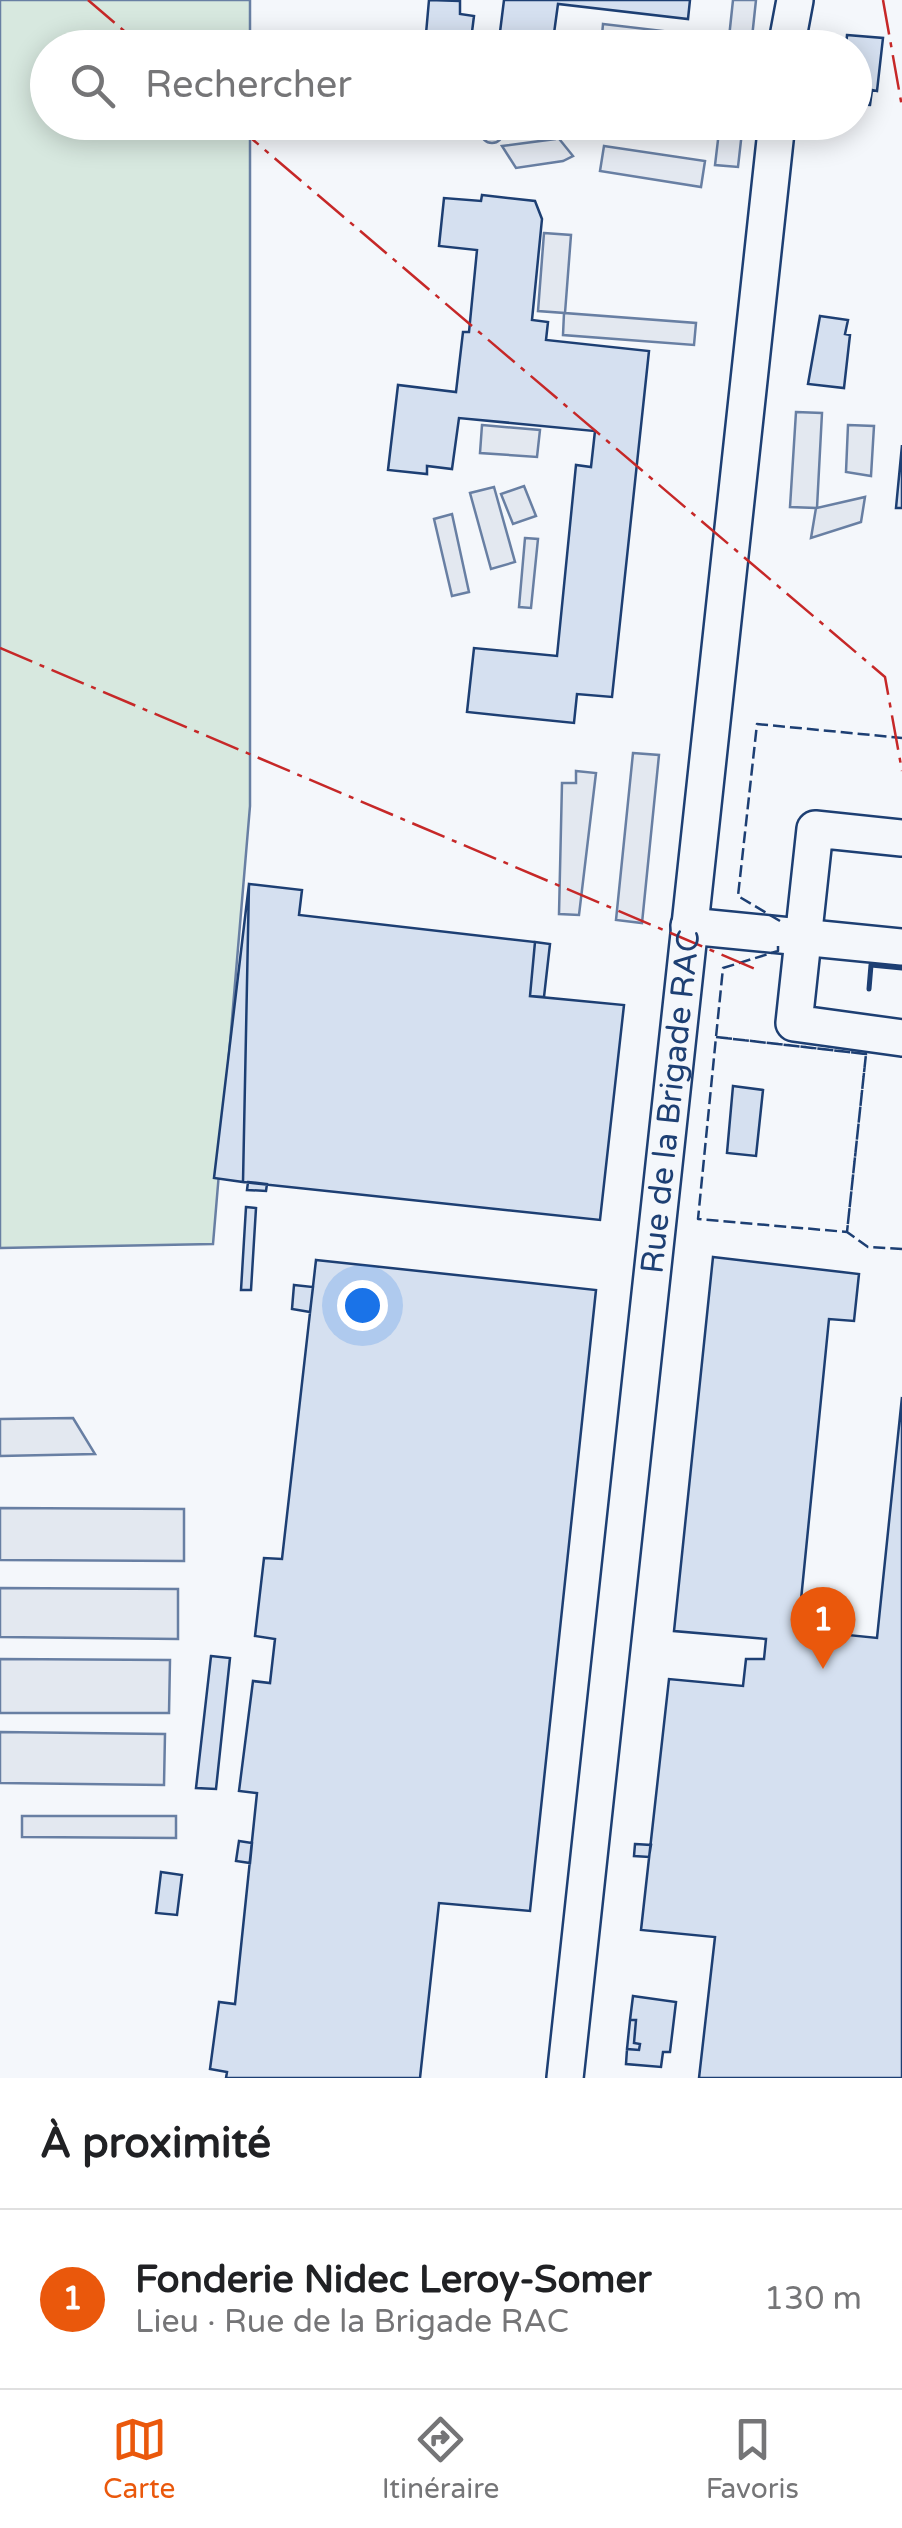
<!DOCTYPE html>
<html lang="fr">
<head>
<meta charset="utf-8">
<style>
	body { margin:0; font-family:"Varela Round",sans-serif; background:#f2f2f2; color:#202124 }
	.you { position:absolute; left:362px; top:1305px; width:35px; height:35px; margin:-25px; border:8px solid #fff; border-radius:50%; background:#1a73e8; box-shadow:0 0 0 15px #1a73e833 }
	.badge { display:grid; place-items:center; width:65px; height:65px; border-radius:50%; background:#ea580c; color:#fff; font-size:32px; font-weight:700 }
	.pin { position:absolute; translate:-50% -82px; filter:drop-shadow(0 2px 5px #0008) }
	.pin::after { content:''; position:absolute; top:52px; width:35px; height:30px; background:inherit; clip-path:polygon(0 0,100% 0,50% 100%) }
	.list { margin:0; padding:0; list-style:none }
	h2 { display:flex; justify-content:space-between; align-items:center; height:130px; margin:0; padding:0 40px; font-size:42px }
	h2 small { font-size:32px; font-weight:400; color:#757577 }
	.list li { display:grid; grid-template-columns:65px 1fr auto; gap:30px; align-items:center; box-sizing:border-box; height:180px; padding:0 40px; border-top:2px solid #e0e0e0 }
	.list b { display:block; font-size:38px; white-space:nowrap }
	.list p { margin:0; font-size:32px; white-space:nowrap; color:#757577 }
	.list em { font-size:32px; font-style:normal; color:#757577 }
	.icon { flex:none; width:55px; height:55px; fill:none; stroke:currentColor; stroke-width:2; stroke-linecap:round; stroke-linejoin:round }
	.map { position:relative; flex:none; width:902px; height:2078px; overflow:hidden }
	.search { position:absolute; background:#fff; box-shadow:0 5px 25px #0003; left:30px; right:30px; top:30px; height:110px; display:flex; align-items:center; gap:25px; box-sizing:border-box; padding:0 35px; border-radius:55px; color:#757577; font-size:38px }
	.sheet { height:310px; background:#fff }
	nav { display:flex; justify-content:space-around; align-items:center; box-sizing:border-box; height:140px; border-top:2px solid #e0e0e0; background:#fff; font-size:28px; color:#757577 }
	nav a { display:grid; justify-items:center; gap:5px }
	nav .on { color:#ea580c }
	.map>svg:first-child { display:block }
	.green { fill:#d7e8df; stroke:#687fa3; stroke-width:2.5 }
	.parking { fill:#e3e8f0; stroke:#687fa3; stroke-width:2.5 }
	.building { fill:#d5e0f0; stroke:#1d3f73; stroke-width:2.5 }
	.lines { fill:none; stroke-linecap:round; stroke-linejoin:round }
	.minor-casing { stroke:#1d3f73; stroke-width:40 }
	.minor { stroke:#f4f7fb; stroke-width:35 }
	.fence { stroke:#1d3f73; stroke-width:2.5; stroke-dasharray:12 5; stroke-linecap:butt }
	.wall { stroke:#1d3f73; stroke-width:5 }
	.power { stroke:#c62828; stroke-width:2.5; stroke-dasharray:35 8 5 8; stroke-linecap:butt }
	.labels { text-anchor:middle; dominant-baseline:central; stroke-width:8; stroke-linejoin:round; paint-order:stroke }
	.street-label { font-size:32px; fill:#1d3f73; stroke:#f4f7fb }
</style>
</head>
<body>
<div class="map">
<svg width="902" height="2078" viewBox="0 0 902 2078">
	<rect width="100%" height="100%" fill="#f4f7fb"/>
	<path class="green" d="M0,0h250v47l-202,1v74l202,1v683l-37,438 -213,4z"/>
	<path class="parking" d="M733,0h23l-5,47h-23z
		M603,24l86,10v13h-88z
		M481 132a11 11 0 1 1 22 0a11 11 0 1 1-22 0Z
		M608,123v-1l87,1 -2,12 -85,-8z
		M720,123h23l-5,44 -23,-2z
		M556,135l17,21 -10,5 -47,7 -14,-22 53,-7z
		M604,146l101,15 -4,26 -101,-16z
		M544,233l27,2 -6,78 131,10 -2,22 -131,-10 1,-22 -26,-2z
		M796,412l26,1 -5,95 48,-11 -4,25 -50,16 5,-30 -26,-1z
		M482,425l58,5 -3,27 -57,-4z
		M848,425l26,1 -3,50 -25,-4z
		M524,486l12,30 -23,8 -12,-30z
		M494,487l21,75 -24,7 -21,-76z
		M452,514l17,78 -17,4 -18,-77z
		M525,538l13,1 -7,69 -12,-1z
		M633,753l26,2 -17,168 -26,-3z
		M576,771l20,2 -17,142 -20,-1 3,-131h14z
		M73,1418l22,36 -95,2v-37z
		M0,1508l184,1v52l-184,-1z
		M0,1588l178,1v50l-178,-2z
		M0,1659l170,1 -1,53h-169z
		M0,1732l165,2 -1,51 -164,-2z
		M22,1816h154v22l-154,-1z"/>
	<path class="building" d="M429,0l31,1v13l14,2 -4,32 -45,-3z
		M504,0h186l-2,19 -130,-15 -6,44h-54z
		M847,35l36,3 -6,53 -5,-1 -2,15 -16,-1v-56h-8z
		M432,122h27l-1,11 -27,-2z
		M482,195l53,6 7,18 -10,101 16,2 -2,18 103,11 -37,346 -35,-3 -3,29 -107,-11 7,-64 83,8 19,-191 15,2 4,-36 -136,-13 -7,51 -25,-3v8l-39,-4 10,-85 58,7 7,-60h6l8,-82 -38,-4 5,-48 37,3z
		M820,316l28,4 -3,14 5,1 -6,53 -36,-4z
		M902,445v63h-6z
		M249,884l53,6 -3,25 236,27 -5,54 94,9 -24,215 -357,-38z
		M249,884l-6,298 -29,-4z
		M535,942l15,2 -6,53 -14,-1z
		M733,1086l30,4 -7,66 -29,-3z
		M248,1182l19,2 -1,7 -19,-1z
		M246,1207l10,1 -5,82h-10z
		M713,1257l146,17 -5,47 -25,-2 -31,311 79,8 25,-241v681h-203l16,-141 -74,-7 28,-251 74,7 3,-27h18l2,-20 -92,-8z
		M316,1260l280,30 -66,621 -91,-8 -19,175h-194l1,-6 -17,-3 9,-67 16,2 22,-211 -18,-2 14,-110 17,2 5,-44 -20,-3 9,-78 18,1z
		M294,1285l19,2 -3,25 -18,-3z
		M211,1656l19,2 -14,131 -20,-1z
		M239,1841l13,2 -2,20 -14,-2z
		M635,1844l16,1 -2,12 -15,-1z
		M161,1872l21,3 -5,40 -21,-2z
		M633,1996l43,6 -6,50h-7l-2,15 -35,-3 1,-15 12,1 1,-6 -6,-1 2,-23h-6z
		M630,2020h6l-2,23 6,1 -1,6 -12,-1z"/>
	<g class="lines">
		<g class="minor-casing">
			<g id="minor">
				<path d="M786,48l9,-48"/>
				<path d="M902,838l-87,-9 -21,194 108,15"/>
				<path d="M689,926l213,21"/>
				<path id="s1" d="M565,2078l212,-1956"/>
			</g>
		</g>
		<use href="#minor" class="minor"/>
		<path class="fence" d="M780,921l-42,-25 19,-172 145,14
			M778,946v5l-55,17 -7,69 150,17 -19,178 21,15 34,2
			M716,1037l150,17 -19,178 -149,-13z"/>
		<path class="wall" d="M869,989l2,-24 31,3"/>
		<path class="power" d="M88,0l56,48
			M883,0l19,107
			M232,122l653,555 17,94
			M0,648l760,323"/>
	</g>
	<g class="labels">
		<g class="street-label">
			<text stroke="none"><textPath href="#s1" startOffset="982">Rue de la Brigade RAC</textPath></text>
		</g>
	</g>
</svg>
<div class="you"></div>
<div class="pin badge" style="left:823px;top:1669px">1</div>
<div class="search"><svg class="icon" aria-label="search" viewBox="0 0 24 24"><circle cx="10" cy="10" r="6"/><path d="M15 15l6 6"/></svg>Rechercher</div>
</div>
<section class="sheet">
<h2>À proximité<small></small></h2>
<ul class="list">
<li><span class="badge">1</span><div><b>Fonderie Nidec Leroy-Somer</b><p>Lieu · Rue de la Brigade RAC</p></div><em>130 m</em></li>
</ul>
</section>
<nav>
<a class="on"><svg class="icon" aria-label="map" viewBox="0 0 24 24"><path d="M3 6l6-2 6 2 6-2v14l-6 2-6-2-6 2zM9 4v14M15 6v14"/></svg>Carte</a>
<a><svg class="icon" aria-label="directions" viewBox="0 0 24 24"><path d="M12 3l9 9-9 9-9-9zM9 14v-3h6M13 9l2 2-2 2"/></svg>Itinéraire</a>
<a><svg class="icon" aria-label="saved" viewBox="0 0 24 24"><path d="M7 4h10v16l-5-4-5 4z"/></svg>Favoris</a>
</nav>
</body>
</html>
